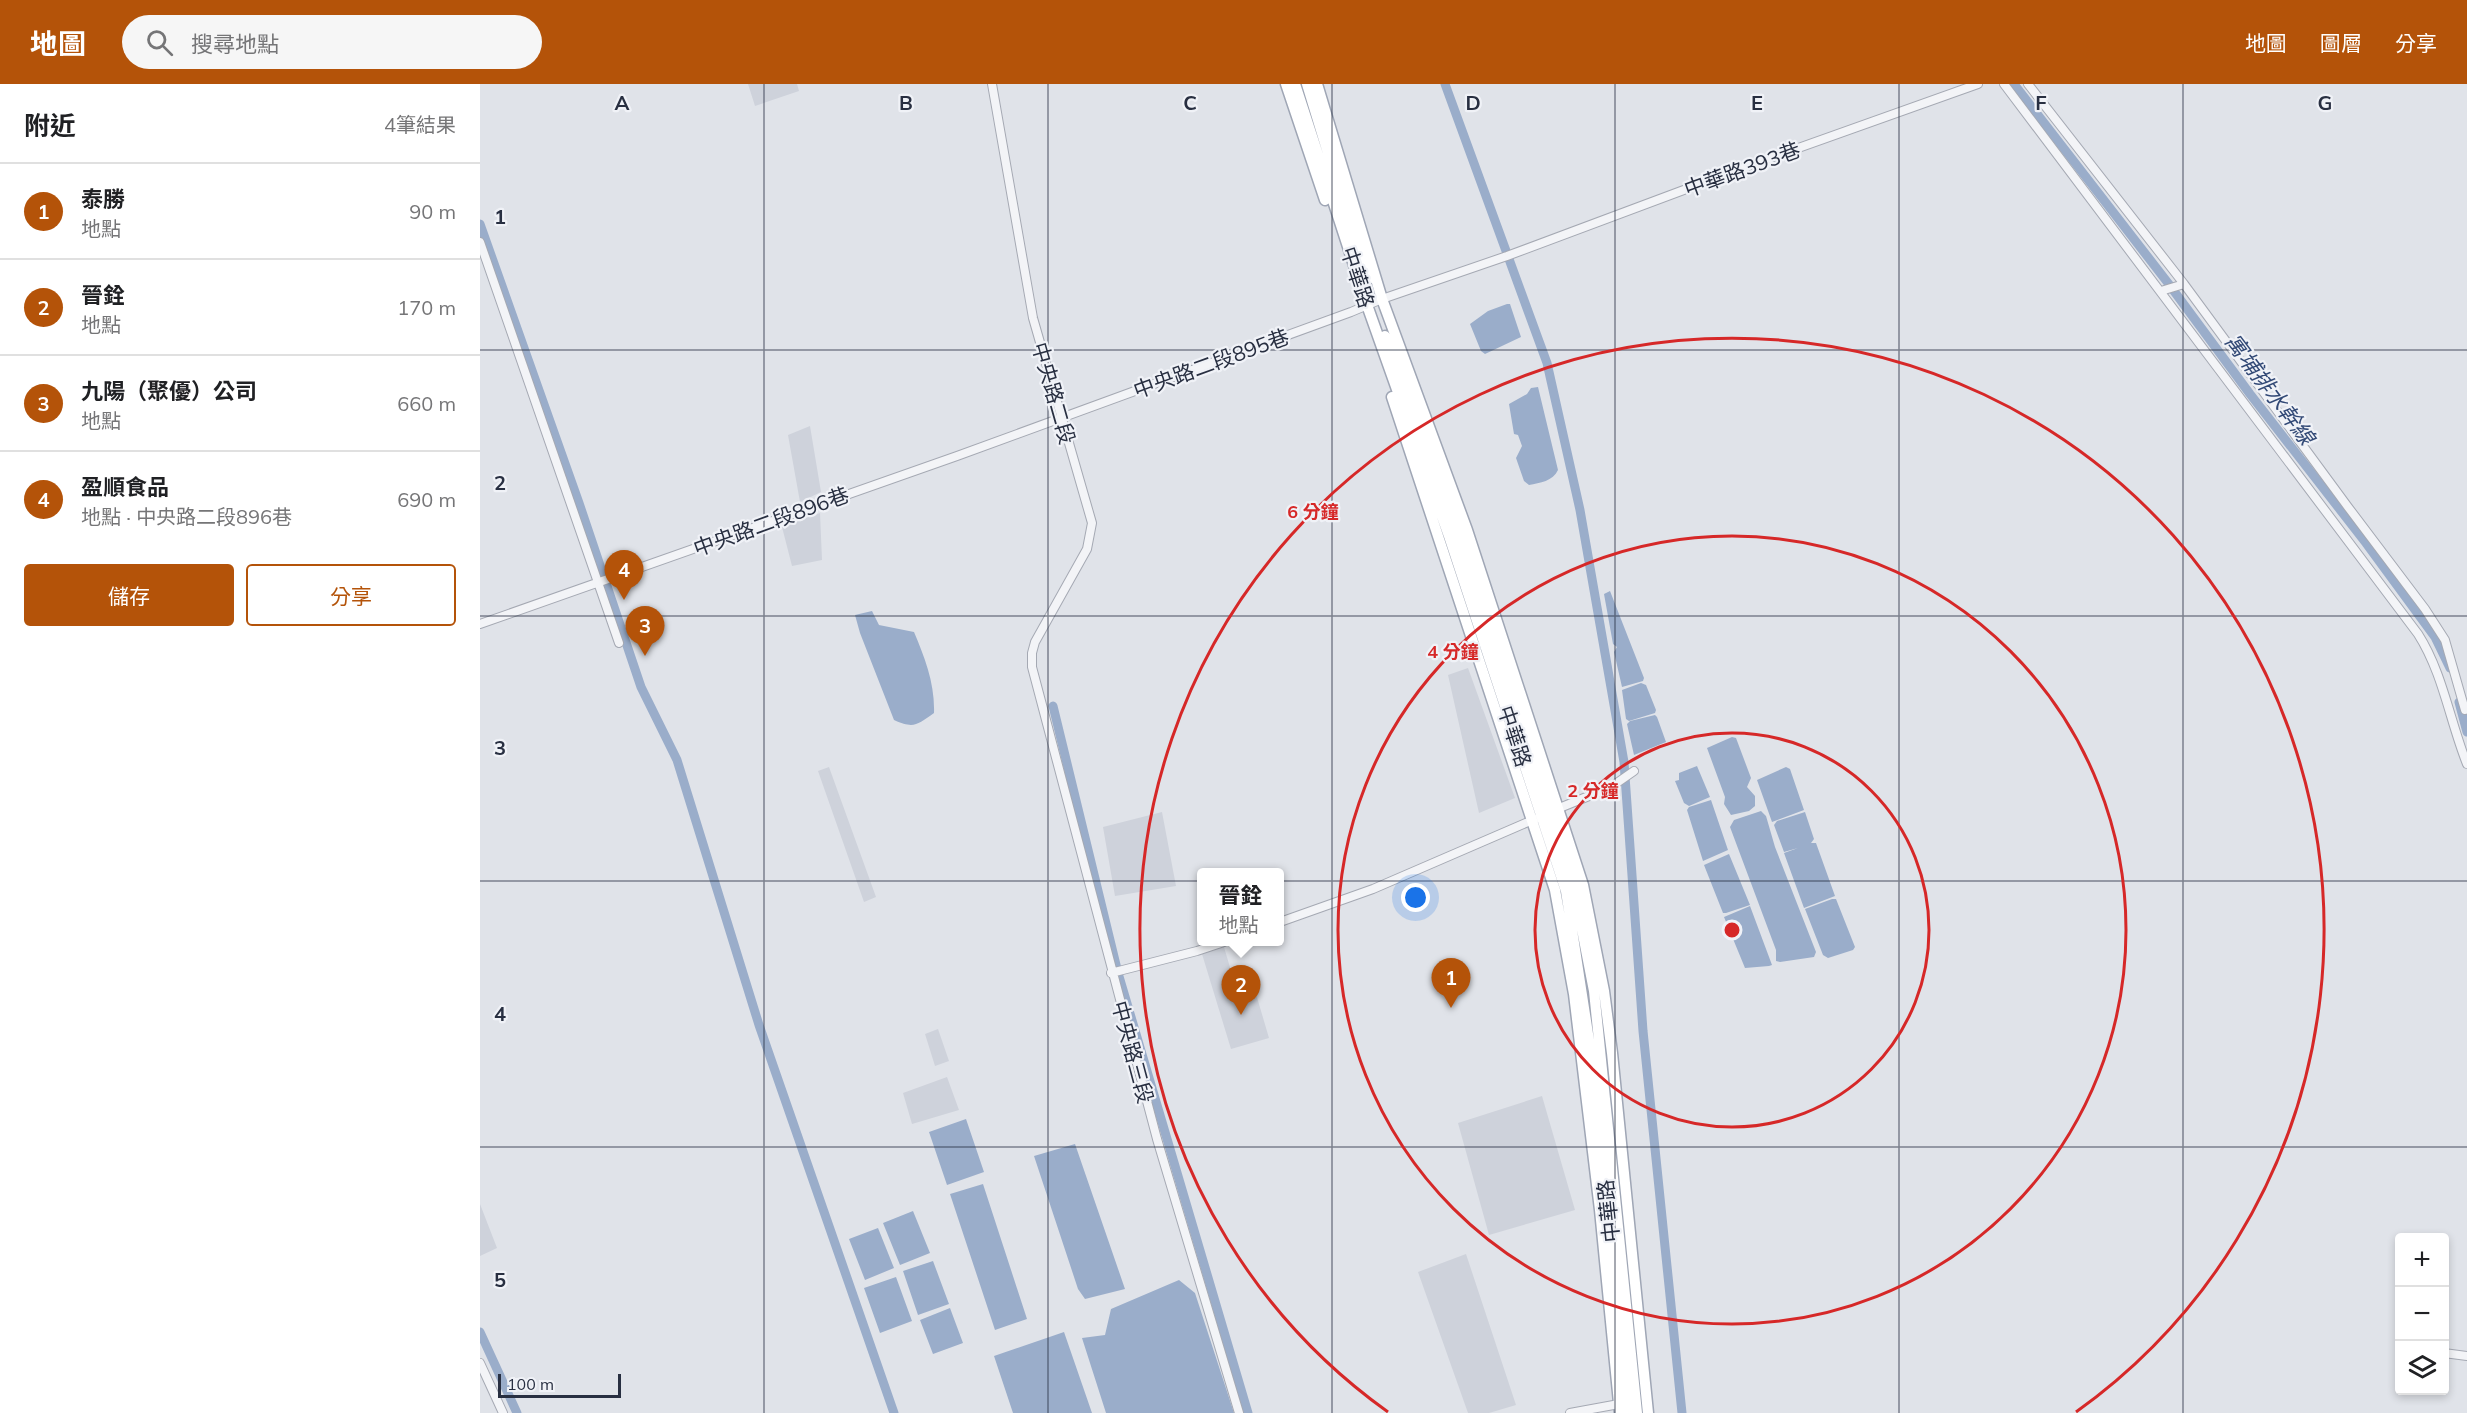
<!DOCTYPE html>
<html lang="zh-TW">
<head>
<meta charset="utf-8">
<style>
	body { margin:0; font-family:Mulish,"Noto Sans TC",sans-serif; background:#f6f6f6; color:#202124 }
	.controls { position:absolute; right:18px; bottom:18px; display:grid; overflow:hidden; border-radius:6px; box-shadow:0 3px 9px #0003 }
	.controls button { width:54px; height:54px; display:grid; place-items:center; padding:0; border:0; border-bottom:2px solid #e0e0e0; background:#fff; color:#202124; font:30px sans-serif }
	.scale { position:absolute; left:18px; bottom:15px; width:123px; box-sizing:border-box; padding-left:6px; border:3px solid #282f41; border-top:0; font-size:16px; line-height:21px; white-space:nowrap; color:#282f41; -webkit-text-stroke:4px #f0f2f7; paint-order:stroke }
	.you { position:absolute; left:936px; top:814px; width:21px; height:21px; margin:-15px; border:4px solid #fff; border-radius:50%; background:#1a73e8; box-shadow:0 0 0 9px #1a73e833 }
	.badge { display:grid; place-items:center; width:39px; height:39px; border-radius:50%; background:#b45309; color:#fff; font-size:20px; font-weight:700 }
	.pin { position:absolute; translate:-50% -50px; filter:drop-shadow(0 2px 3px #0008) }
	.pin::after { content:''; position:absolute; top:32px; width:21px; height:18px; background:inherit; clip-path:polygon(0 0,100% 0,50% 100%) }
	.popup { position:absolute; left:717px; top:784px; width:87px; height:78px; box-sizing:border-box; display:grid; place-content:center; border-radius:6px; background:#fff; filter:drop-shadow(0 2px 4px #0005); font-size:20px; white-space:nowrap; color:#757577 }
	.popup b { font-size:22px; color:#202124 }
	.popup::after { content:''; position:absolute; left:50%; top:100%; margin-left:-12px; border:12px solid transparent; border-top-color:#fff }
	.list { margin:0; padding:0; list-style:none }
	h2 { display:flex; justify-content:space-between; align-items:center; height:78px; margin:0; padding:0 24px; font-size:26px }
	h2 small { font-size:20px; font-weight:400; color:#757577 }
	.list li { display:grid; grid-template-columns:39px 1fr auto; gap:18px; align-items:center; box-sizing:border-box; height:96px; padding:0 24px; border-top:2px solid #e0e0e0 }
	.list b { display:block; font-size:22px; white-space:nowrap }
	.list p { margin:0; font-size:20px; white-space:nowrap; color:#757577 }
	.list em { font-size:20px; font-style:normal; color:#757577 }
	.actions { display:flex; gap:12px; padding:18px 24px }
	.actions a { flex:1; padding:14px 0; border:2px solid #b45309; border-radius:6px; text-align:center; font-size:21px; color:#b45309 }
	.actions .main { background:#b45309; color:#fff }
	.icon { flex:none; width:33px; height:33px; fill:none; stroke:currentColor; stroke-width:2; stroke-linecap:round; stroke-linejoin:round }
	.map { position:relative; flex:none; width:1987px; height:1329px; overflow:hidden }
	header { display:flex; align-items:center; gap:36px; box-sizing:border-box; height:84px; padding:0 30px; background:#b45309; color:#fff }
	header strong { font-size:28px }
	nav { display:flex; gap:33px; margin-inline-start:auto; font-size:21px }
	.search { width:420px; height:54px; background:#f6f6f6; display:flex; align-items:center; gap:15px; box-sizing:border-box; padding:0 21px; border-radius:33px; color:#757577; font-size:22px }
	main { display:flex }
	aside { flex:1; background:#fff }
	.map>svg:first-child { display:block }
	.built { fill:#ced2db }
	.water { fill:#9aadca }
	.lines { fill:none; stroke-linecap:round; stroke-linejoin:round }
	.canal { stroke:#9aadca; stroke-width:9 }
	.minor-casing { stroke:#a5a9b3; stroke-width:10 }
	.major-casing { stroke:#9fa6b5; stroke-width:13 }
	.minor { stroke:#f3f4f7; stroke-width:8 }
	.major { stroke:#fff; stroke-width:10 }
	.grid { fill:none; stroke:#282f41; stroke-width:1.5; stroke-opacity:0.55 }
	.ring { fill:none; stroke:#d62828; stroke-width:3 }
	.labels { text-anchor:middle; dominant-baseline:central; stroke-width:4.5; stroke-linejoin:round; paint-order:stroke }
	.street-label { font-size:21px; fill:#282f41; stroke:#f0f2f7 }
	.water-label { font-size:22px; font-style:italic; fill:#324976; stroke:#f0f2f7 }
	.grid-label { font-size:20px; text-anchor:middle; font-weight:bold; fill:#282f41; stroke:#f0f2f7; stroke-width:4.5; stroke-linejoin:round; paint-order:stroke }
	.centre { fill:#d62828; stroke:#f0f2f7; stroke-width:3 }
	.ring-label { font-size:18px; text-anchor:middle; font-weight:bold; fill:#d62828; stroke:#f0f2f7; stroke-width:4.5; stroke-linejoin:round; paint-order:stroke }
</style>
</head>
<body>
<header>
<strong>地圖</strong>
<div class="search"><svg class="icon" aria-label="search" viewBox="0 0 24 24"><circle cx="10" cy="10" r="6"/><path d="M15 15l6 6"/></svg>搜尋地點</div>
<nav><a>地圖</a><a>圖層</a><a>分享</a></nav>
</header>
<main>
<aside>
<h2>附近<small>4筆結果</small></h2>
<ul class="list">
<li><span class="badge">1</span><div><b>泰勝</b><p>地點</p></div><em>90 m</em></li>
<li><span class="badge">2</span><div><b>晉銓</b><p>地點</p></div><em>170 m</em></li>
<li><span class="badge">3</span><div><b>九陽（聚優）公司</b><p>地點</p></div><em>660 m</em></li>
<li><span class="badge">4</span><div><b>盈順食品</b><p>地點 · 中央路二段896巷</p></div><em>690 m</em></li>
</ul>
<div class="actions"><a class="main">儲存</a><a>分享</a></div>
</aside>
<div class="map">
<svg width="1987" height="1329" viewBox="0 0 1987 1329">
	<rect width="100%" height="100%" fill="#e0e3e9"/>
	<path class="built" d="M268,0h49l2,7 -44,15z
		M330,342l11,66 -21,10 -12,-67z
		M340,429l2,47 -30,6 -10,-39z
		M988,584l47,130 -36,15 -31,-138z
		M349,683l47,130 -12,5 -46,-131z
		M682,728l14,74 -61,10 -12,-69z
		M744,863l10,34 17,-4 18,61 -38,11 -29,-95z
		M458,945l11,32 -14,5 -10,-32z
		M467,993l12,33 -47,14 -9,-31z
		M1062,1012l33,114 -86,25 -31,-112z
		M0,1120l17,44 -17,8z
		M986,1170l50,151 -27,8h-21l-50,-141z"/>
	<path class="water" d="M1027,220h3l11,33 -36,17 -4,-3 -11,-27 18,-13z
		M1058,303l20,83c-5,11 -18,13 -29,15l-5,-4 -8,-23 6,-12 -4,-11 -4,-1 -5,-30 18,-10 4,-6z
		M1130,507l34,87 -1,3 -21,6 -8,-35 3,-5 -4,-3 -9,-50z
		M392,527l7,14 35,7c11,26 21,52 20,81 -17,12 -20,16 -40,7l-34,-87 -5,-18z
		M1161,599l5,2 10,25 -1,3 -26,8 -3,-2 -4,-29z
		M1175,631l2,2 9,25 -32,13 -7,-31 3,-3z
		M1252,653l4,1 15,40 -4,9 8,9v10l-6,5 -18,4 -7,-11 1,-7 -18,-49z
		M1217,682l13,31 -21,9 -5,-3 -9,-22 4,-1v-7z
		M1306,683l4,2 14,41 -32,12 -15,-42z
		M1231,716l17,50 -25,11 -16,-51 2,-3z
		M1281,727l5,5 9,31 41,105 -2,5 -34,5 -4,-1v-11l-46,-123 4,-7z
		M1325,728l9,27 -3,4h5l19,53 -31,12 -20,-55 14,-5 -14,4 -10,-27 3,-4z
		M1249,770l21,51 -24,8h-3l-19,-48z
		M1352,815h4l19,48 -2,3 -25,8 -5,-3 -18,-46z
		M1270,822l22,59 -3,1 -24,2 -21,-51z
		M486,1035l18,53 -37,13 -18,-53z
		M595,1060l50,145 -40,10 -7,-10 -44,-133z
		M503,1100l44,135 -32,11 -45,-136z
		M433,1127l17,42 -30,12 -17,-42z
		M398,1144l16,40 -29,12 -16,-41z
		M453,1177l16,43 -31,11 -15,-44z
		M416,1193l16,44 -32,12 -16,-45z
		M699,1196l16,13 39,120h-128l-24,-75 23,-3 6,-26z
		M470,1224l13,35 -30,11 -13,-34z
		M584,1248l28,81h-79l-19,-57z"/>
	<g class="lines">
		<path class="canal" d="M965,0l102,279 33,147 44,252 19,269 39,382
			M1534,0l154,199 82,111 116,149 69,94 15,31
			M0,140l99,279 62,184 36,73 82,265 135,388
			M1979,618l8,30
			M573,622l65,267 130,440
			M0,1248l37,81"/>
		<g class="minor-casing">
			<path id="minor" d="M512,0l41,234 59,205 -5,26 -52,93 -3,11v14l125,472 82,274
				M1524,0l414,550c25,39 32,88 49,130
				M1548,0l156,200 164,223 77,102 20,31 20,70
				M0,158l139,401
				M1681,207l23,-7
				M0,540l477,-168 394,-144 31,-13 125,-43 241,-90 230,-82
				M1072,727l59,-24 23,-16
				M800,838l93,-33 162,-70
				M631,889l86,-22 27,-9
				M1964,1269l23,3
				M0,1279l23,50
				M1090,1329l49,-9 5,2"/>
		</g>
		<g class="major-casing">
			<path id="major" d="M806,0l39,116
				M815,0l72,221 82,231 117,355 26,169 37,353
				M827,0l60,197
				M837,0l65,215 85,231 116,355 21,106 8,62 36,360
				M905,252l73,197 116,355 20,103 43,422
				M912,313l163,493 19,104 26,216 20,203"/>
		</g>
		<use href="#minor" class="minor"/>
		<use href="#major" class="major"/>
	</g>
	<path class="grid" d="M284,0v1329M568,0v1329M852,0v1329M1135,0v1329M1419,0v1329M1703,0v1329M0,266h1987M0,532h1987M0,797h1987M0,1063h1987"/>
	<g class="ring">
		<circle cx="1252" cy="846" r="197"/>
		<circle cx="1252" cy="846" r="394"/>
		<path d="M908 1328A592 592 0 1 1 1596 1328"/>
	</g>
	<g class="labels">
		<g class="street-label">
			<text transform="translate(1262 85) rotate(-20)">中華路393巷</text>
			<text transform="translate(878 193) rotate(72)">中華路</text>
			<text transform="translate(731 279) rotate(-20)">中央路二段895巷</text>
			<text transform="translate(574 309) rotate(74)">中央路二段</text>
			<text transform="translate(291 437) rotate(-20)">中央路二段896巷</text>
			<text transform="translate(1035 652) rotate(72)">中華路</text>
			<text transform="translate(653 968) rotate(75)">中央路三段</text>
			<text transform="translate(1128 1127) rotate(-96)">中華路</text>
		</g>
		<g class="water-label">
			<text transform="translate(1790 305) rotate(53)">寓埔排水幹線</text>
		</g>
	</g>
	<g class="grid-label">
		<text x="142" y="26">A</text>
		<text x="426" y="26">B</text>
		<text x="710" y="26">C</text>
		<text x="993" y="26">D</text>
		<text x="1277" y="26">E</text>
		<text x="1561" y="26">F</text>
		<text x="1845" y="26">G</text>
		<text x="20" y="140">1</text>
		<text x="20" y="406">2</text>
		<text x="20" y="671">3</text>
		<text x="20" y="937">4</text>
		<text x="20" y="1203">5</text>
	</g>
	<circle cx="1252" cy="846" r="9" class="centre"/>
	<g class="ring-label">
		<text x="833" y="434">6 分鐘</text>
		<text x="973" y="574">4 分鐘</text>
		<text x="1113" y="713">2 分鐘</text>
	</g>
</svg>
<div class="controls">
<button>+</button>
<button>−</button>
<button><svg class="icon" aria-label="layers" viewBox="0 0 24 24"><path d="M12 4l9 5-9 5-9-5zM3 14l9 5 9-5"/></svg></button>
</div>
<div class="scale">100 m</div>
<div class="you"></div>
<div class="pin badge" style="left:971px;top:924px">1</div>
<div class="pin badge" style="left:761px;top:931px">2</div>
<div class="popup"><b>晉銓</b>地點</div>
<div class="pin badge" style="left:165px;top:572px">3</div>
<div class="pin badge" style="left:144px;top:516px">4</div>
</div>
</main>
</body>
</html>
